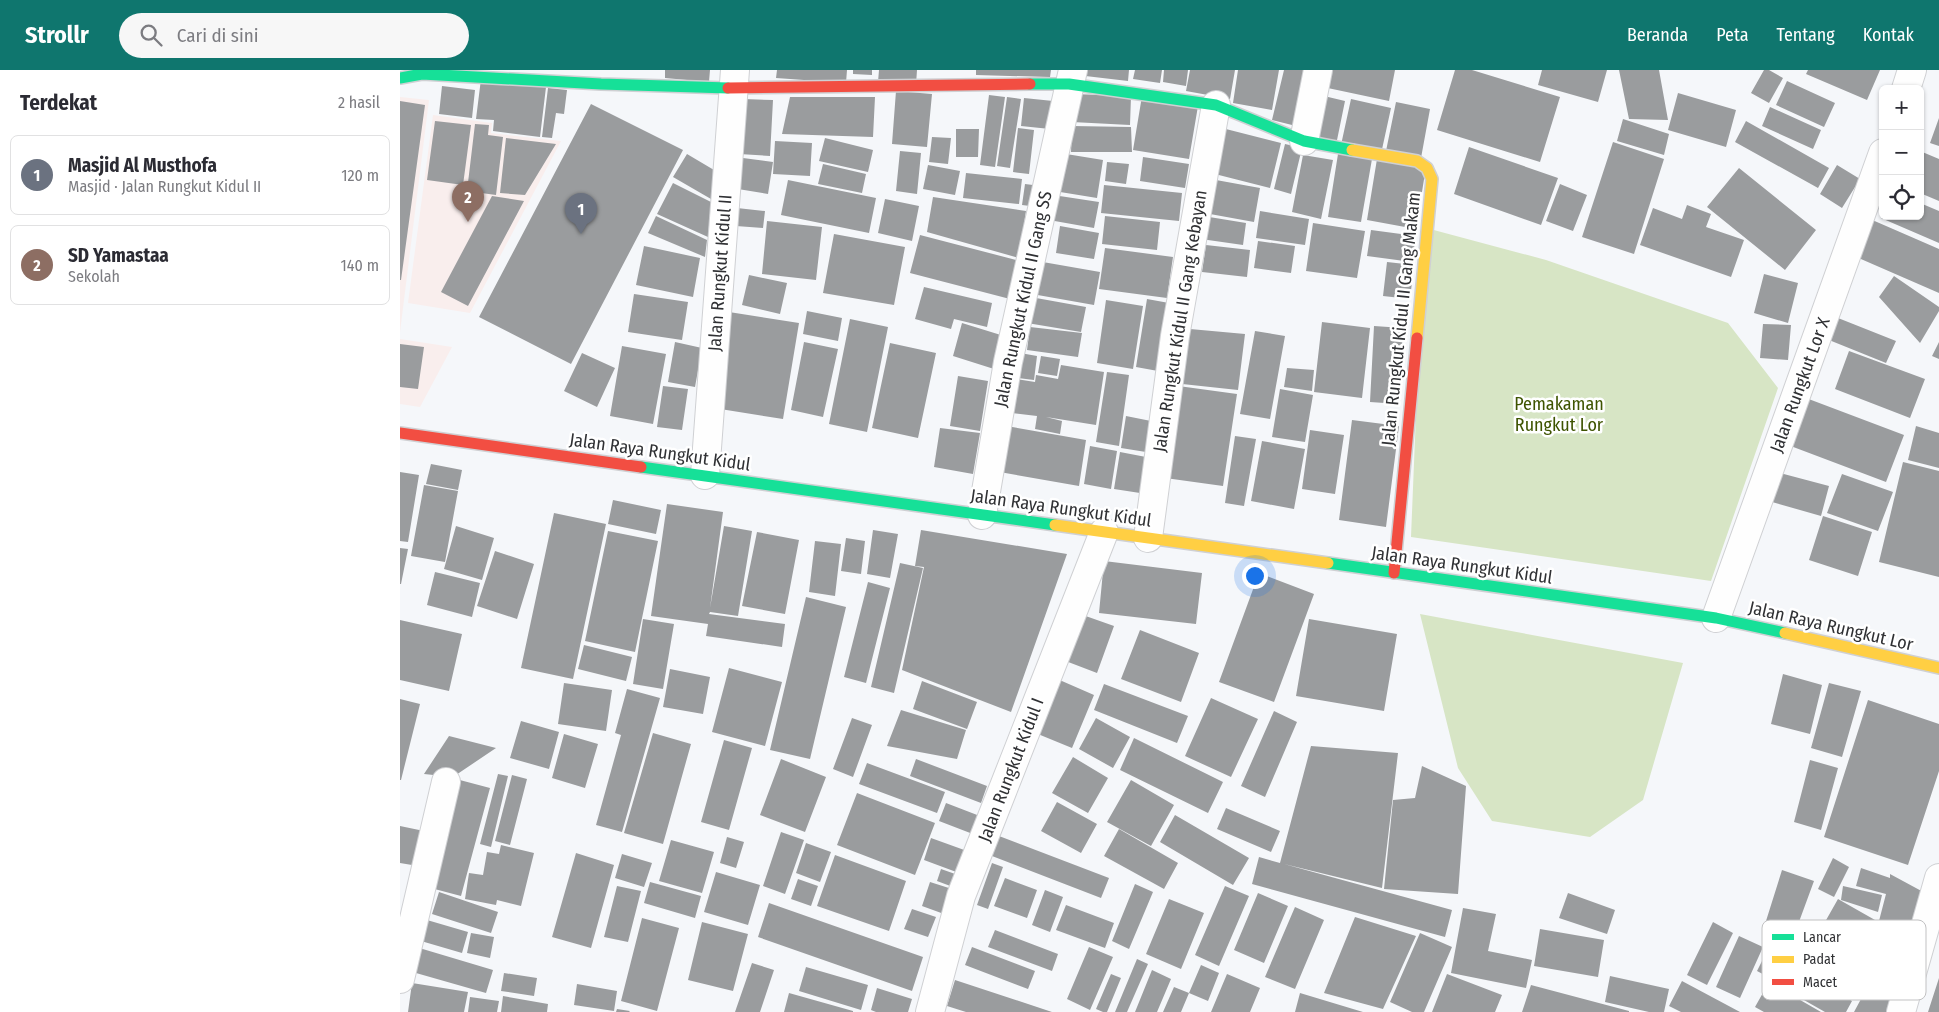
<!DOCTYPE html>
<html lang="id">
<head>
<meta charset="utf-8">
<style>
	body { margin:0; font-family:"Fira Sans Condensed",sans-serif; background:#f7f7f7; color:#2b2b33 }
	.controls { position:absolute; right:15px; top:15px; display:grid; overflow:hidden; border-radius:8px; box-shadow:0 1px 4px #0004 }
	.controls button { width:45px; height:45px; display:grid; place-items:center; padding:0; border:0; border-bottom:1px solid #e1e1e2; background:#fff; color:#2b2b33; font:25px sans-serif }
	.you { position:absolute; left:854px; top:505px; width:18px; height:18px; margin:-12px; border:4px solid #fff; border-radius:50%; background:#1a73e8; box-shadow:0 0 0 8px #1a73e833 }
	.badge { display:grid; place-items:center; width:32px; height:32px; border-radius:50%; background:#0f766e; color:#fff; font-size:16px; font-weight:700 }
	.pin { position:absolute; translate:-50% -41px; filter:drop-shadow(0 1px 2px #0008) }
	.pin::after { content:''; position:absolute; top:26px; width:18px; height:15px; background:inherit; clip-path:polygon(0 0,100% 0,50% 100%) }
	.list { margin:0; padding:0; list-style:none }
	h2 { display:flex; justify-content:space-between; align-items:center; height:65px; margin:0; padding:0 20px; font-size:21px }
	h2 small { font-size:16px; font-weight:400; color:#7c7c81 }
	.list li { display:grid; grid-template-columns:32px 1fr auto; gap:15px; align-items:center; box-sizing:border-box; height:80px; margin:0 10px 10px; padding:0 10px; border:1px solid #e1e1e2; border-radius:8px }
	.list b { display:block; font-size:19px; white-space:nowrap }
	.list p { margin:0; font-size:16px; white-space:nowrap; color:#7c7c81 }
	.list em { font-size:16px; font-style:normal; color:#7c7c81 }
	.icon { flex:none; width:28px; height:28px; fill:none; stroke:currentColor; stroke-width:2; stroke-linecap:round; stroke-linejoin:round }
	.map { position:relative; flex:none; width:1539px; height:942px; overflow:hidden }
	header { display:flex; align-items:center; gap:30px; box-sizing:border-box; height:70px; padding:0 25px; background:#0f766e; color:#fff }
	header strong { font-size:24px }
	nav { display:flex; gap:28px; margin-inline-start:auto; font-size:18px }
	.search { width:350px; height:45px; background:#f7f7f7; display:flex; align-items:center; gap:12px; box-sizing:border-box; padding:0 18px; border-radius:28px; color:#7c7c81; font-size:19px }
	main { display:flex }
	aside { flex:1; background:#fff }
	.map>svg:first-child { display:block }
	.education { fill:#f9eeed }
	.green { fill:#d7e5c5 }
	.building { fill:#9a9c9e }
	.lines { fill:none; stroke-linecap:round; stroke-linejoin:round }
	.street-casing { stroke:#cfd0d3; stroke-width:30 }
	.fast-casing { stroke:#cfd0d3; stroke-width:14 }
	.slow-casing { stroke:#cfd0d3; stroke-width:14 }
	.jam-casing { stroke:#cfd0d3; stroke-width:14 }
	.street { stroke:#fefefe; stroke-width:28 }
	.fast { stroke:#16e098; stroke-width:11 }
	.slow { stroke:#ffcf43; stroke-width:11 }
	.jam { stroke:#f24e42; stroke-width:11 }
	.labels { text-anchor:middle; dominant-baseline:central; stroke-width:5; stroke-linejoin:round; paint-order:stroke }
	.street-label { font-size:18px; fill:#303134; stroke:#fff }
	.park-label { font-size:18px; fill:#3e5401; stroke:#fff }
	.key { fill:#fff; stroke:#c1c1c2; stroke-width:1 }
	.key-label { font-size:14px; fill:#303134 }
</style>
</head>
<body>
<header>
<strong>Strollr</strong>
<div class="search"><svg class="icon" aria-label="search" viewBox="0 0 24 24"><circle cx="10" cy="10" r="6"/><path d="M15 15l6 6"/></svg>Cari di sini</div>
<nav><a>Beranda</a><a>Peta</a><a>Tentang</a><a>Kontak</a></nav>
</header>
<main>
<aside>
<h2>Terdekat<small>2 hasil</small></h2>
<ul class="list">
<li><span class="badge" style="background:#6b7280">1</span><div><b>Masjid Al Musthofa</b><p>Masjid · Jalan Rungkut Kidul II</p></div><em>120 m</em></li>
<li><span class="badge" style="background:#8d6e63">2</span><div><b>SD Yamastaa</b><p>Sekolah</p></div><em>140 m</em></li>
</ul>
</aside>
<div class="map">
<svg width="1539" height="942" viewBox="0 0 1539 942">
	<rect width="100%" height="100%" fill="#f5f7fa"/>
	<path class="education" d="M0,27l29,3 -29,232z
		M33,45l59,8 -1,10 70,8 -91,172 -62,-10z
		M0,269l52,8 -32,60 -20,-3z"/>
	<path class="green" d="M1030,159l116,31 182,63 50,65 -67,193 -300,-44 9,-221z
		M1020,544l263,49 -40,137 -53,37 -98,-16 -34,-53z"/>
	<path class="building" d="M265,0h45l-1,12 -44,-4z
		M377,0h70l-1,13 -70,-5z
		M453,0h19v5l-19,-1z
		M479,0h38l-1,15 -38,-3z
		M576,0h75l-1,7 -74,-2z
		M677,0h52l-1,11 -51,-6z
		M735,0h27l-2,13 -27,-4z
		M764,0h24l-2,16 -23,-4z
		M790,0h45l-5,29 -44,-8z
		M838,0h41l-7,40 -39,-7z
		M884,0h28l-12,57 -28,-7z
		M927,0h68l-6,31 -66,-14z
		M1055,0h17l88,27 -20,65 -103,-32z
		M1142,0h65l-9,32 -60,-17z
		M1219,0h40l9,50 -39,-1z
		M1364,0h5l14,8 -14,25 -18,-10z
		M1408,0h72l-13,30 -61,-26z
		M81,9l65,8 -6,50 -47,-6 1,-11 -18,-1z
		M1387,11l48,22 -11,24 -48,-22z
		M42,16l33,4 -3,28 -33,-4z
		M148,18l19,2 -3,24 -8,-1 -4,25 -10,-1z
		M496,21l36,3 -5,53 -35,-3z
		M1278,23l58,17 -10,37 -58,-17z
		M673,24l58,2 -1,29 -58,-3z
		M589,25l16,2 -10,70 -15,-2z
		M742,26l56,10 -9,53 -56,-9z
		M924,26l21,5 -9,44 -21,-11z
		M390,27h85l-2,40 -91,-3z
		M607,27l14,2 -11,69 -13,-2z
		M624,28l29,3 -3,28 -29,-3z
		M343,29l30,1 -3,56 -31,-2z
		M951,29l40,9 -10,46 -40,-9z
		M0,31l25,4 -24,175h-1z
		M996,32l34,7 -9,49 -35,-7z
		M191,34l92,46 -112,214 -92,-47z
		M1370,37l51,23 -8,19 -51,-23z
		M1539,48v28l-9,-3z
		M1223,49l46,15 -5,21 -47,-14z
		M35,51l36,4 -8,60 -36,-5z
		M1346,51l83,47 -11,20 -83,-46z
		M75,54l14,1 -1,10 15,2 -7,58 -29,-4z
		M672,56l59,1 1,25h-61z
		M818,57l63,16 -11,45 -63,-16z
		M618,58l16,2 -5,44 -16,-2z
		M556,59h23l-1,28h-22z
		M532,67l19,1 -3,26 -19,-2z
		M106,68l50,6 -31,51 -25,-2z
		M425,68l48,12 -5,22 -49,-11z
		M375,71l37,2 -2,33 -37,-2z
		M1213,72l51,17 -30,95 -52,-17z
		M885,74l17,4 -11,46 -17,-5z
		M1069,77l89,31 -17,47 -87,-31z
		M500,81l21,2 -4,41 -21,-3z
		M1520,81l19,8v42l-19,-8z
		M660,83l43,7 -6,38 -43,-7z
		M287,84l27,16 -3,29 -38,-22z
		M938,84l34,5 -11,63 -33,-5z
		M903,85l30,5 -12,59 -29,-7z
		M743,87l46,7 -4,24 -45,-7z
		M343,88l30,4 -5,32 -30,-5z
		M977,89l49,8 -10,62 -49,-9z
		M707,92l22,2 -3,20 -21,-3z
		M423,94l43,10 -4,19 -44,-9z
		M528,95l32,6 -5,24 -32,-6z
		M1437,95l23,14 -18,29 -22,-14z
		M1339,98l77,62 -31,40 -78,-63z
		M566,103l56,6 -3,25 -56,-6z
		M805,108l55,10 -6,34 -55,-10z
		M388,110l88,18 -7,35 -88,-18z
		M273,113l38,19 -3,35 -51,-23z
		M625,114l16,2 -3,21 -16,-2z
		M1160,114l27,11 -14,36 -27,-10z
		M704,115l78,8 -3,28 -78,-8z
		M653,125l46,7 -5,26 -45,-8z
		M92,126l32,5 -56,105 -27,-14z
		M533,127l93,14 -7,47 -92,-26z
		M485,129l34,7 -7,35 -34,-8z
		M1520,133l19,8v32l-58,-25 39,-2z
		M1287,135l24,9 -5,13 38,13 -13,37 -91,-32 13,-37 29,11z
		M337,138l28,3 -2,17 -27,-2z
		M860,141l49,8 -4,26 -49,-7z
		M797,145l49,8 -3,22 -49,-7z
		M256,146l51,24 -2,17 -57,-24z
		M705,146l55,6 -3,28 -55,-6z
		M1470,149l69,30v44l-85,-37z
		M367,151l55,6 -6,53 -54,-6z
		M913,153l52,8 -8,47 -51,-7z
		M660,156l39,7 -5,26 -38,-6z
		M971,160l45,6 -4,26 -45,-6z
		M434,164l71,13 -11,58 -71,-12z
		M520,165l100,26 -10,38 -100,-26z
		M858,171l37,5 -4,27 -37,-5z
		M806,175l44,5 -3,27 -45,-5z
		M244,176l56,12 -7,39 -57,-12z
		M705,178l68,9 -6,41 -68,-9z
		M637,191l63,11 -6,33 -62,-11z
		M987,192l27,3 -4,34 -27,-3z
		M1364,204l34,9 -10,40 -34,-10z
		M349,205l38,8 -7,31 -38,-9z
		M1494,206l45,31v4l-19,32 -41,-46z
		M524,217l68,16 -5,24 -33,-8 -3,10 -36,-10z
		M234,224l54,8 -6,38 -54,-8z
		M625,226l61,11 -5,25 -60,-10z
		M747,229l22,4 -11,68 -22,-4z
		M706,230l37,6 -10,63 -36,-6z
		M407,241l35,7 -4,23 -35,-7z
		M329,242l70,11 -16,96 -69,-11z
		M1438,248l58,23 -10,22 -57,-23z
		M450,249l38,8 -21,105 -38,-8z
		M922,252l48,6 -8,70 -48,-6z
		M562,253l42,13 -10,33 -41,-13z
		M1363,254l28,1 -3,35 -28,-2z
		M974,256l29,2 -4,76 -29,-2z
		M630,257l52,6 -4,24 -51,-7z
		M779,258l66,6 -7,56 -65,-7z
		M855,261l30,5 -15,83 -30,-5z
		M275,272l27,6 -7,39 -27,-5z
		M404,272l34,7 -15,68 -32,-7z
		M1539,272v17l-7,-3z
		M490,273l46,10 -18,85 -46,-10z
		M0,274l24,3 -6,42 -18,-2z
		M222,276l44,8 -13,70 -43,-8z
		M1449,281l76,28 -15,39 -75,-29z
		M614,282l23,4 -3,24 -24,-3z
		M182,283l33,15 -18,39 -33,-16z
		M641,286l19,3 -3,17 -19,-3z
		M661,295l43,7 -8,53 -50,-8 16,4 -2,13 -25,-5 2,-13 -33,-4 5,-34 26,4 1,-7 22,4z
		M887,298l27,2 -2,21 -28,-4z
		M707,302l22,3 -10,71 -23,-4z
		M558,306l30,5 -8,50 -30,-5z
		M771,315l66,9 -14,92 -65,-9z
		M263,316l25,3 -6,41 -25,-3z
		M880,319l33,6 -8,47 -33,-5z
		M1406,328l98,37 -18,47 -98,-37z
		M726,346l25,5 -5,31 -25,-4z
		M952,350l47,6 -13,101 -47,-7z
		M601,355l85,15 -7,46 -85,-15z
		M1516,356l23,7v35l-31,-8z
		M540,358l40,5 -7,41 -39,-7z
		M910,360l34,5 -9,59 -33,-5z
		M835,366l21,3 -12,67 -19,-3z
		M862,371l43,8 -11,60 -43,-8z
		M690,376l27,5 -6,38 -27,-5z
		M720,382l26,5 -6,36 -26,-4z
		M1503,392l36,9v106l-60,-15z
		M31,394l31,6 -4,20 -32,-6z
		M0,402l19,3 -11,67 -8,-1z
		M1380,403l49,13 -8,30 -49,-14z
		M1442,404l51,18 -15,39 -51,-18z
		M24,415l34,6 -13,71 -34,-6z
		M213,430l48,10 -5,24 -48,-10z
		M267,434l56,8 -13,96 14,-82 28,5 -14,85 -28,-4 -1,2 76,10 -3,23 -76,-11 2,-12 -57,-8z
		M154,443l52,11 -33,155 -52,-11z
		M1423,446l49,16 -14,44 -49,-16z
		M56,456l38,12 -12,42 -38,-11z
		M473,460l25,4 -8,44 -23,-4z
		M521,460l146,24 -56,158 -109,-42 22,-103 -9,-1z
		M208,461l50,10 -23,111 -50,-11z
		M357,462l42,8 -14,74 -43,-8z
		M446,468l19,3 -4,33 -20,-3z
		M415,471l26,3 -6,52 -26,-4z
		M0,478l8,1 -7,35h-1z
		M95,481l39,13 -17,55 -40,-13z
		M704,491l98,12 -6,51 -97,-11z
		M500,493l23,5 -29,125 -23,-6z
		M35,502l45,11 -8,34 -45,-12z
		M859,503l55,21 -40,108 -55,-20z
		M468,512l22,6 -24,95 -22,-6z
		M406,527l40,10 -36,152 -40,-9z
		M680,544l34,12 -17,47 -34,-13z
		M243,549l31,5 -11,65 -30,-5z
		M909,549l88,15 -13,77 -88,-15z
		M0,550l62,14 -13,57 -49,-11z
		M740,560l59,23 -18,49 -60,-23z
		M184,575l48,12 -6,24 -48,-12z
		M329,598l53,14 -17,64 -53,-14z
		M270,599l40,8 -7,37 -40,-7z
		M1383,604l39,11 -12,49 -39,-10z
		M655,608l39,17 -22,53 -39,-16z
		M522,611l55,21 -10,27 -54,-20z
		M164,613l48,7 -6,41 -48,-7z
		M1429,613l32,8 -19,66 -31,-9z
		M704,614l84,32 -11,27 -83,-33z
		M227,619l33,9 -38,134 -26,-7 25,-90 -6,-2z
		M811,628l47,21 -27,58 -46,-21z
		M0,629l20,5 -19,76h-1z
		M1468,630l71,24v47l-31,94 -84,-28z
		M501,640l65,20 -9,29 -70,-13z
		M874,641l23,11 -32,75 -24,-11z
		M452,648l20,7 -19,52 -20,-8z
		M696,648l34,19 -17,31 -34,-19z
		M121,651l38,11 -10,37 -39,-11z
		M253,663l38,11 -28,100 -39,-11z
		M164,664l34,10 -13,44 -33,-10z
		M49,666l47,12 -43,29 -29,-3z
		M734,668l89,44 -15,31 -88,-43z
		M324,670l28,8 -23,82 -28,-8z
		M911,676l87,7 -16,135 -98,-24 168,46 -7,27 -193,-53 7,-27 21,6z
		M673,687l35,21 -20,35 -36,-20z
		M381,689l45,18 -21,55 -45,-17z
		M516,689l71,27 -6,17 -71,-27z
		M1410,690l28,8 -17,62 -27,-8z
		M467,693l78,29 -8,21 -78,-29z
		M1022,696l44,20 -8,108 -74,-5 9,-89 22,-2z
		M98,704l10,2 -17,71 -11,-3z
		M112,705l15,4 -17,66 -15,-4z
		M56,709l34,9 -29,108 -34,-9z
		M731,710l43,25 -23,41 -44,-24z
		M457,723l78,30 -20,52 -78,-30z
		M657,732l40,22 -16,29 -40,-22z
		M546,733l39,15 -7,18 -39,-15z
		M826,738l54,23 -9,21 -54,-23z
		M775,745l74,43 -16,27 -73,-43z
		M0,756l24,5 -6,35 -18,-3z
		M719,759l59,34 -14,26 -60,-33z
		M381,762l23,8 -19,54 -22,-8z
		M599,766l110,42 -8,20 -109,-42z
		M327,767l17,5 -8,26 -16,-5z
		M531,768l36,13 -8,22 -35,-13z
		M271,770l43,12 -12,41 -43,-12z
		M406,773l25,9 -11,30 -24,-9z
		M101,775l33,8 -13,53 -24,-6 -1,5 -31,-6 4,-26 14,2 4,-23 12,2z
		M176,783l38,12 -23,83 -39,-11z
		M222,784l30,9 -8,24 -29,-9z
		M435,785l71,26 -17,50 -72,-25z
		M1433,788l16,9 -15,30 -16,-8z
		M592,793l11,4 -15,42 -11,-4z
		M1461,798l29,10v-4l37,20 -16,65 -38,-15 13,-50 -30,-8z
		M541,799l17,6 -5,12 -16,-6z
		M1382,800l32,11 -18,49 -30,-9z
		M316,802l44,13 -12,40 -44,-13z
		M605,808l32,12 -10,28 -33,-12z
		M398,809l20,7 -7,20 -20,-7z
		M250,812l51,14 -6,22 -51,-15z
		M530,812l22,7 -8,25 -22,-8z
		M735,814l18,8 -24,57 -17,-8z
		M217,816l24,5 -13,51 -24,-5z
		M825,816l24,10 -30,70 -24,-11z
		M1443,816l39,9 -4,17 -37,-12z
		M645,820l18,7 -13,35 -18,-7z
		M39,822l59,20 -7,21 -59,-19z
		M858,823l30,13 -24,57 -30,-13z
		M1168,823l47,17 -8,24 -48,-16z
		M769,829l35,14 -23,56 -35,-15z
		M1438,829l37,21 -17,30 -37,-21z
		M369,833l154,54 -11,34 -154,-54z
		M666,835l48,18 -9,25 -49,-18z
		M895,837l29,13 -29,69 -30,-12z
		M1063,838l33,6 -8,37 44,9 -6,28 -75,-15z
		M512,839l24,8 -8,20 -24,-8z
		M955,847l61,19 -33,73 -59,-16z
		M242,848l37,10 -22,83 -36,-10z
		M27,850l41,12 -6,21 -41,-12z
		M302,852l46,12 -15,57 -45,-11z
		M1313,852l20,11 -26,52 -20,-10z
		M1140,859l64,11 -6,37 -64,-11z
		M595,860l63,24 -6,17 -64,-24z
		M71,863l23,4 -4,21 -23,-5z
		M1020,863l32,14 -28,65h-12l-22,-10z
		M1339,866l24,11 -23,51 -24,-11z
		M1370,875l17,9 -13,26 -17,-9z
		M16,877l77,23 -7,23 -77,-22z
		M572,877l63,24 -7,18 -63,-24z
		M689,877l24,10 -23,53 -23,-11z
		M737,889l11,5 -21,48h-12z
		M352,893l22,7 -14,42h-25z
		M1388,893l64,38 -6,11h-21l-49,-28z
		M801,895l18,8 -11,28 -19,-8z
		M406,897l62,18 -7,25 -62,-19z
		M752,900l19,9 -14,33h-22z
		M104,903l33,5 -3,18 -33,-5z
		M711,904l10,4 -14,34h-4l-7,-3z
		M827,904l33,14 -10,24h-39z
		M1047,904l55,21 -7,17h-63z
		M1210,906l59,13 -5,23h-15l-44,-10z
		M1539,908v34h-11z
		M555,910l97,32h-86l-19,-6z
		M1282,911l58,31h-59l-12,-6z
		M1369,912l52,30h-57l-9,-5z
		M12,913l56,9 -4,20h-56z
		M177,914l40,7 -3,20 -40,-6z
		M1131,915l98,26v1h-107z
		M1468,916l25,15 -6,11h-33z
		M774,917l15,6 -8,19h-18z
		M477,918l35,11 -4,13h-32l-5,-2z
		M389,923l64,18v1h-69z
		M900,923l63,19h-68z
		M103,926l45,8 -1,8h-46z
		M70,927l29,4 -2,11h-29z
		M217,939l13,2 -1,1h-13z"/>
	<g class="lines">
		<g class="street-casing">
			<path id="street" d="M1506,19l6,-19
				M904,71l14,-71
				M305,405l30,-405
				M582,445l26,-153 65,-292
				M748,468l27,-202 41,-231
				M1316,548l167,-465
				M0,909l46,-197
				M530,942l31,-116 143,-364
				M1501,942l38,-134"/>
		</g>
		<g class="fast-casing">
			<path id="fast" d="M0,8l22,-4 179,10 127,4
				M630,14h39l147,21 88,36 48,9
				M241,397l414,58
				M928,493l388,55 69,15"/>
		</g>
		<g class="slow-casing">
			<path id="slow" d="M952,80l65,11 10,7 5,11 -15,159
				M655,455l273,38
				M1385,563l154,35"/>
		</g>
		<g class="jam-casing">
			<path id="jam" d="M328,18l302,-4
				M0,363l241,34
				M994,503l23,-235"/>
		</g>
		<use href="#street" class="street"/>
		<use href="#fast" class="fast"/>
		<use href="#slow" class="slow"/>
		<use href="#jam" class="jam"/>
	</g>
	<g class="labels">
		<g class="street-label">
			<text transform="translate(320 203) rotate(-86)">Jalan Rungkut Kidul II</text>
			<text transform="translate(623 229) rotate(-78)">Jalan Rungkut Kidul II Gang SS</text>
			<text transform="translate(1001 249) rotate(-84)">Jalan Rungkut Kidul II Gang Makam</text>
			<text transform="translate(780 251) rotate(-81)">Jalan Rungkut Kidul II Gang Kebayan</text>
			<text transform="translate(1400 315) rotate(-70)">Jalan Rungkut Lor X</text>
			<text transform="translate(260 382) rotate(8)">Jalan Raya Rungkut Kidul</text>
			<text transform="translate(661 438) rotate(8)">Jalan Raya Rungkut Kidul</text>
			<text transform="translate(1062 495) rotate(8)">Jalan Raya Rungkut Kidul</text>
			<text transform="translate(1431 556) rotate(13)">Jalan Raya Rungkut Lor</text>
			<text transform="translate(611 700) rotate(-69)">Jalan Rungkut Kidul I</text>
		</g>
		<g class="park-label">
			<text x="1159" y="334">Pemakaman<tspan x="1159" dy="21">Rungkut Lor</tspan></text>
		</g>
	</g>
	<rect x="1362" y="850" width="164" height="80" rx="8" class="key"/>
	<rect x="1372" y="864" width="22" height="6" fill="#16e098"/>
	<rect x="1372" y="886" width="22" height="7" fill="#ffcf43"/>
	<rect x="1372" y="909" width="22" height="6" fill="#f24e42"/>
	<g class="key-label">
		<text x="1403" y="872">Lancar</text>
		<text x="1403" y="894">Padat</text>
		<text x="1403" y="917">Macet</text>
	</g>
</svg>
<div class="controls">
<button>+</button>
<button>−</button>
<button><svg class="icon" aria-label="locate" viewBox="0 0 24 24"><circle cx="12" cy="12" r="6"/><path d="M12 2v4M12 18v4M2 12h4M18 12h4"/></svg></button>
</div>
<div class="you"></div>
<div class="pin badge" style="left:181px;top:164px;background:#6b7280">1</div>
<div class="pin badge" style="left:68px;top:152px;background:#8d6e63">2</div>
</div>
</main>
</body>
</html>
